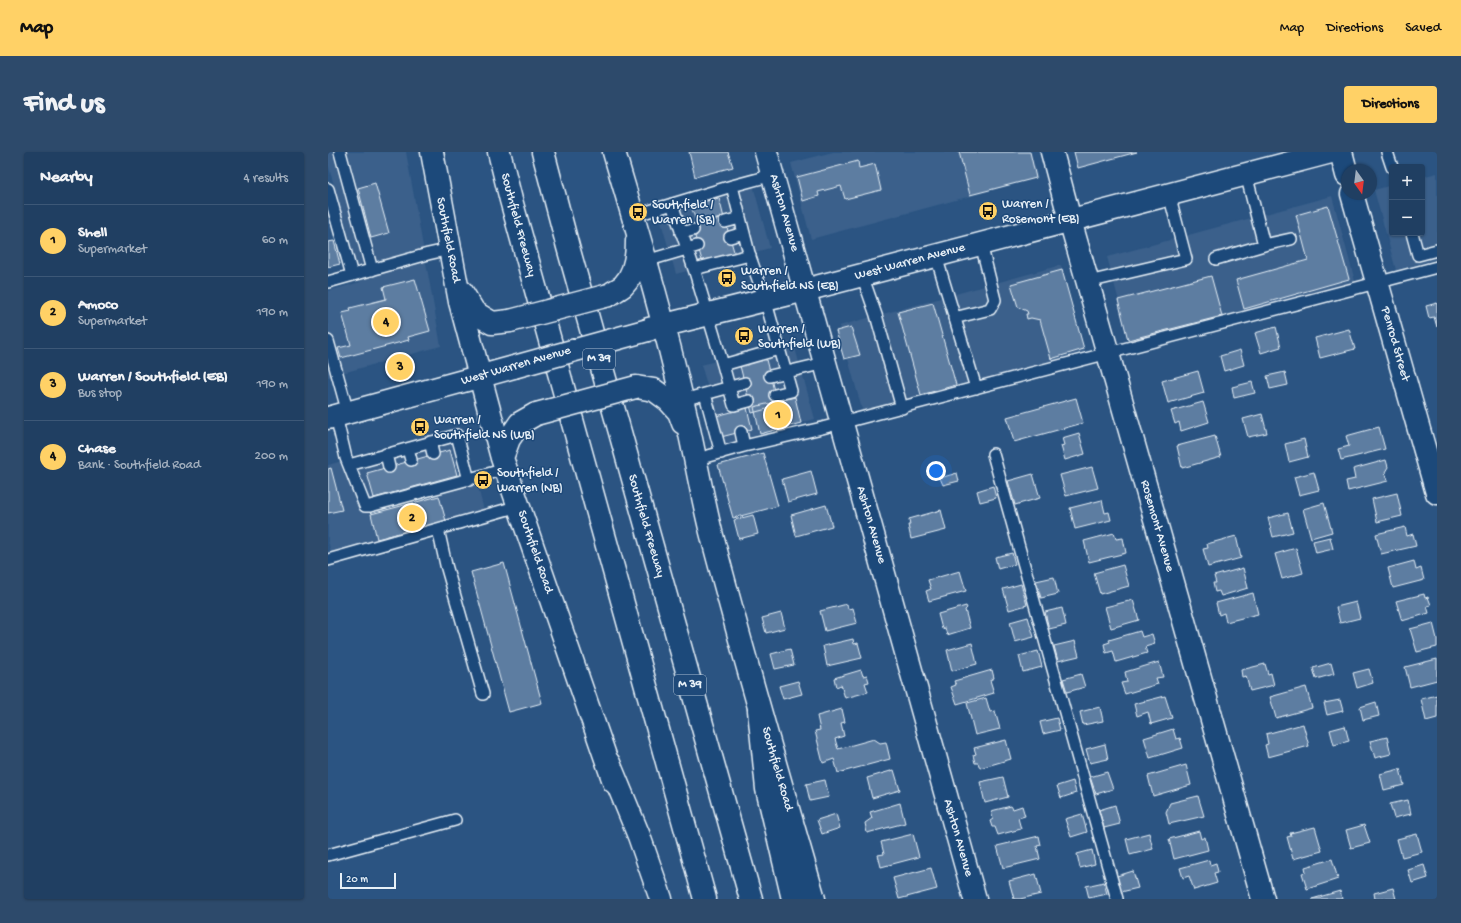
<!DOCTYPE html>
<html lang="en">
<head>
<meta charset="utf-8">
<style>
	body { margin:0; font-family:"Gochi Hand",sans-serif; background:#2d4a6b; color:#f1f3f6 }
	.controls { position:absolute; right:12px; top:12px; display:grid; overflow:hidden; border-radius:4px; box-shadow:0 1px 3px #0004 }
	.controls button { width:36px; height:36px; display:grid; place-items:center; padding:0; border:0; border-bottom:1px solid #3d5877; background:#203f62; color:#f1f3f6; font:20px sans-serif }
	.compass { position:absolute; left:1013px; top:12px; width:36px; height:36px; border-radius:50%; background:#203f62; box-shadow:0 1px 3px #0004; rotate:166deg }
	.scale { position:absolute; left:12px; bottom:10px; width:56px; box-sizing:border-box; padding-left:4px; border:2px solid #e8f1f8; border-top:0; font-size:11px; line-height:14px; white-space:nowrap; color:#e8f1f8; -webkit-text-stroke:3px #1f4a7a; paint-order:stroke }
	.you { position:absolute; left:608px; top:319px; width:14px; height:14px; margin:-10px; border:3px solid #fff; border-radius:50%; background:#1a73e8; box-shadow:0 0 0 6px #1a73e833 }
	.badge { display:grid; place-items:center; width:26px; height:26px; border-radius:50%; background:#ffd166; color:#111; font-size:13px; font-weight:700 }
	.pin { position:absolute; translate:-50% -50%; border:2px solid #fff; box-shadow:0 1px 4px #0006 }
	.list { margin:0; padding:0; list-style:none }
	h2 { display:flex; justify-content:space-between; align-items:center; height:52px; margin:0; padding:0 16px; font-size:17px }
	h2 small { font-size:13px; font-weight:400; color:#a2afbe }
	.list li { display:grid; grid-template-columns:26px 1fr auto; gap:12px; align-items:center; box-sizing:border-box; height:72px; padding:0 16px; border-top:1px solid #3d5877 }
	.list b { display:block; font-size:15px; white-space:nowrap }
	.list p { margin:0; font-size:13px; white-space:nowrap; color:#a2afbe }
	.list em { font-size:13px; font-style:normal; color:#a2afbe }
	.map { position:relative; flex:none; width:1109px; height:747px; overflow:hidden; border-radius:4px }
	header { display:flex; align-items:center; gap:24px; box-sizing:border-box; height:56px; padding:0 20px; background:#ffd166; color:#111 }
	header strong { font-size:19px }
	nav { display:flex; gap:22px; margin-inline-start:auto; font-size:14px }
	.intro { display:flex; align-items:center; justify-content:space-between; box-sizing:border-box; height:96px; padding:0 24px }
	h1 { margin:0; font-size:28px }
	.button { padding:10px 18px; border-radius:4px; background:#ffd166; color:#111; font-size:14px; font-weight:700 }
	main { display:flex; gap:24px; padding:0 24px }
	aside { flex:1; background:#203f62; border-radius:4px; box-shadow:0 1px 3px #0004 }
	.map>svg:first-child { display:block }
	.built { fill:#3a608b }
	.building { fill:#5d7da1; stroke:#e8f1f8 }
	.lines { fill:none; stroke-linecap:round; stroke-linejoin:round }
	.lane-casing { stroke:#e8f1f8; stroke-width:14 }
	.street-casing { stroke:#e8f1f8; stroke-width:25 }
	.secondary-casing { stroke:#e8f1f8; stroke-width:25 }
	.highway-casing { stroke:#e8f1f8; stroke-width:25 }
	.lane { stroke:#1f4a7a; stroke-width:11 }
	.street { stroke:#1f4a7a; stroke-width:22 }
	.secondary { stroke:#1f4a7a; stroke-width:22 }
	.highway { stroke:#1f4a7a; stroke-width:22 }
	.secondary-bridge-casing { stroke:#e8f1f8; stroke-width:25; stroke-linecap:butt }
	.secondary-bridge { stroke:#1f4a7a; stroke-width:22 }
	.labels { text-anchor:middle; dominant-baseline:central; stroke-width:3; stroke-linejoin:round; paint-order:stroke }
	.shield { fill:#1f4a7a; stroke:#acbfd2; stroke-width:1 }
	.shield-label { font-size:12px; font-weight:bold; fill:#e8f1f8 }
	.poi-label { font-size:13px; fill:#e8f1f8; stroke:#1f4a7a; text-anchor:start }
	.street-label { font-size:13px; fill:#e8f1f8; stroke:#1f4a7a }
</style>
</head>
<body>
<header>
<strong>Map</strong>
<nav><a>Map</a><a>Directions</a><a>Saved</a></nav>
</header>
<div class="intro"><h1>Find us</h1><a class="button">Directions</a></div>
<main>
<aside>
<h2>Nearby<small>4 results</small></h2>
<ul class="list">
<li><span class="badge">1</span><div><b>Shell</b><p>Supermarket</p></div><em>60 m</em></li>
<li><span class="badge">2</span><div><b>Amoco</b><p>Supermarket</p></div><em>190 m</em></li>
<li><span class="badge">3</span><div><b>Warren / Southfield (EB)</b><p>Bus stop</p></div><em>190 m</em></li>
<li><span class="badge">4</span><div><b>Chase</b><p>Bank · Southfield Road</p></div><em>200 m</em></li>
</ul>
</aside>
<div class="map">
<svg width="1109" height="747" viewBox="0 0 1109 747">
	<rect width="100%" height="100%" fill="#2b5482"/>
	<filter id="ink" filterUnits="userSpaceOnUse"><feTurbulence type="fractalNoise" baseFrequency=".025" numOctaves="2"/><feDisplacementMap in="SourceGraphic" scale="8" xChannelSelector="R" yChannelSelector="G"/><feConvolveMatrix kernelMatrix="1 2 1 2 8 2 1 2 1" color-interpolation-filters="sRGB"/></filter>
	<g filter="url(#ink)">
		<path class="built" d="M0,0h78l35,194 -113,31v-86l32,-9 -32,-118z
			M505,0h198l7,26 -227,61 -20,-76z
			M1109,21v86l-41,11 -22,-80 18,-5v48h30v-56z
			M422,22l20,74 -94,26 -21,-73z
			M1004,44l23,85 -225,61 -23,-85z
			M733,113l24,86 -222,62 -24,-87z
			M465,189l22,78 -90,25 -24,-79z
			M134,276l22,82 -153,42 -3,-11v-76z"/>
		<path class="building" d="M361,0h39l5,15 -38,10z
			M631,0h71l6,26 -66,17z
			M746,0h63l-59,16z
			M530,9l1,7 16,-4 6,26 -36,9 -4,-13 -23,6 1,4 -16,5 -6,-24z
			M47,31l14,50 -18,5 -13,-50z
			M391,46l5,20 -27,7 -6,-20z
			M1000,54l21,73 -105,30 -8,-29 72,-20 -12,-45z
			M396,65l11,38 -32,9 -11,-38z
			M6,89l6,23 -12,3v-25z
			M734,118l22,79 -33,10 -11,-39 -9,-2 -4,1 -1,-5h2l-1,-3 -9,-4 -7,-23z
			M883,124l11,40 -94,24 -10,-40z
			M87,127l15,52 -22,6 1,3 -68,18 -3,-10 13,-3 -9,-32 9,-2 -1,-3 36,-9 -3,-12z
			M605,151l23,82 -35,10 -23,-83z
			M1109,151v24l-3,-10 -5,1 -3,-12z
			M523,175l9,28 -16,4 -8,-28z
			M948,175l5,20 -20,6 -6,-20z
			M1021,177l6,20 -35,9 -5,-20z
			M912,198l4,15 -20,6 -4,-15z
			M437,204l13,50 -26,7 -13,-51z
			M870,219l6,22 -36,10 -6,-22z
			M957,220l3,13 -18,4 -3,-13z
			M924,230l3,11 -21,5 -2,-11z
			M467,245l6,26 -41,11 -6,-27z
			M748,246l7,25 -69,19 -7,-25z
			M875,250l6,20 -28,9 -2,-9 -4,2 -4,-13z
			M419,256l5,21 -31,8 -5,-21z
			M934,262l5,19 -19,4 -5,-18z
			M1051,275l6,22 -44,11 -3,-11 11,-3 -3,-10z
			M751,281l6,21 -20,6 -4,-14 3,-1 -2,-7z
			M887,284l6,21 -39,11 -5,-22z
			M976,287l4,18 -19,5 -4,-18z
			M122,298l7,25 -83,23 -7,-25z
			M435,301l15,53 -45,12 -15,-53z
			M1058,308l2,7 -3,5 3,9 -40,10 -2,-10 9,-2 -2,-10z
			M764,315l6,21 -32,8 -6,-21z
			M3,316l11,42 -14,3v-44z
			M483,319l6,23 -29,8 -6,-23z
			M986,320l5,18 -20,5 -5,-18z
			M629,321l2,8 -16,4 -3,-7z
			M705,322l7,24 -25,7 -7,-24z
			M665,334l3,12 -16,4 -3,-11z
			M1069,341l5,23 -25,6 -5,-23z
			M111,344l7,25 -69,18 -6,-25z
			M774,348l3,13 4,-1 2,8 -36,9 -5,-21z
			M996,351l8,29 -21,6 -8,-29z
			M498,353l6,21 -36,10 -5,-21z
			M613,358l5,20 -35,9 -3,-14h2l-1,-6z
			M960,361l5,19 -20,5 -5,-19z
			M425,363l5,19 -19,5 -5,-19z
			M1077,375l2,9 6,-2 3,12 -35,8 -5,-20z
			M786,381l2,6 7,-1 3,15 -37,9 -5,-21z
			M908,384l5,22 -33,9 -5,-18 5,-1 -1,-4z
			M1002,385l3,12 -17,4 -3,-12z
			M968,396l7,25 -21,6 -7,-25z
			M684,401l3,11 -17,5 -3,-12z
			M1086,409l2,9 5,-2 3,12 -31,8 -5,-20z
			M176,411l38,140 -33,9 -38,-140z
			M795,413l6,21 -29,8 -6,-21z
			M915,416l5,20 -27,8 -2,-5 -4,1 -2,-9h3l-2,-7z
			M632,419l6,20 -37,10 -3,-10 5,-2 -3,-9z
			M726,425l4,17 -17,4 -5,-17z
			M693,432l6,21 -18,5 -6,-21z
			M925,441l5,21 -32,8 -2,-9 -5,2 -3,-12z
			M1096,442l1,4 3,-1 3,8 -4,1 2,7 -27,8 -6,-20z
			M805,448l6,20 -28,8 -6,-21z
			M1028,450l4,16 -20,5 -4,-16z
			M519,452l1,5 5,-1 4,15 -32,8 -5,-20z
			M638,454l1,2 -2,2 5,18 -23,7 -2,-7 -3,1 -4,-15z
			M734,456l4,17 -17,4 -4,-17z
			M453,461l4,15 -19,5 -4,-15z
			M700,465l6,20 -19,5 -5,-20z
			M1105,471l4,16v8l-20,5 -7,-23z
			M812,479l2,6 10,-3 3,10 -10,3 2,6 -31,9 -3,-11 -7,2 -2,-9 6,-2 -1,-2z
			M525,487l1,5 4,-1 4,15 -35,8 -4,-20z
			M747,489l4,15 -21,5 -4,-15z
			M644,491l5,21 -25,7 -5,-21z
			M462,497l4,16 -19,4 -4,-15z
			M710,499l4,16 -19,5 -4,-16z
			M1109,507v21l-27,7 -5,-20z
			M831,510l4,15 -7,1 2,6 -33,10 -4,-11 6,-1 -2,-10z
			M1003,511l3,11 -18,5 -3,-11z
			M937,512l3,10 3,-1 3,12 -24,6 -4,-15 -4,1 -1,-7z
			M1041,517l4,14 -16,5 -4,-15z
			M533,518l2,6 4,-1 2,7 -4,1 3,9 -23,6 -4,-13 -5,2 -2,-9z
			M664,518l2,8 -4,2 4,13 -37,11 -6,-17 5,-2 -2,-4z
			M753,522l4,13 -18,5 -4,-13z
			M470,529l4,13 -19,5 -4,-13z
			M978,535l6,21 -36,10 -6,-21z
			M1109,543v23l-11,3 -5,-22z
			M837,544l7,22 -21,6 -3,-12 -11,4 -3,-12z
			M658,546l4,14 5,-1 5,18 -25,6 -8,-32z
			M1012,548l3,11 -16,4 -3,-12z
			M1048,550l3,14 -16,4 -3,-13z
			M772,555l3,14 -20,4 -3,-13z
			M514,557l3,13 -4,1 3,13 -9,3 3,10 36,-10 6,4 6,-1 4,17 -52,14 -4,-14 -11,4 -8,-32 5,-1 -3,-14z
			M729,566l3,12 -17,4 -3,-12z
			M975,572l6,22 -41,11 -3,-12 3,-1 -2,-10z
			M1017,574l4,15 -15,4 -4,-15z
			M845,577l3,10 4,-1 3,10 -33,10 -6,-20z
			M1059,585l4,17 -16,4 -5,-17z
			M678,588l5,19 -31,9 -2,-5h-3l-2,-8 3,-1 -2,-6z
			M777,592l3,15 -18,4 -4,-14z
			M858,613l5,20 -38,11 -5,-20z
			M1072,617l4,16 -20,5 -4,-16z
			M566,618l6,20 -28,8 -5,-20z
			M779,620l6,17 -17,5 -6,-17z
			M675,625l5,20 -23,6 -5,-21z
			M497,628l4,17 -19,4 -4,-17z
			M745,629l3,12 -15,5 -4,-12z
			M870,644l6,20 -35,8 -3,-12 4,-9z
			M1080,648l3,14 -17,4 -4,-14z
			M572,651l5,20 -38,10 -2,-10 7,-5 -2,-6z
			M787,653l5,19 -16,4 -5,-18z
			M683,654l2,3 9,-3 3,10 -7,2 3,11 -23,6 -3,-8h-3l-2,-6 3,-2 -2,-8z
			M508,662l4,14 -18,6 -5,-14z
			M754,662l5,18 -16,5 -6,-18z
			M1036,673l6,18 -19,5 -5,-18z
			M987,675l7,24 -29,8 -6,-22 4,-1 -1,-3z
			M871,679l2,8 4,-2 3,13 -34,9 -5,-20z
			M821,681l4,16 -23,6 -4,-16z
			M585,682l6,23 -38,10 -3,-12 6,-1 -3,-12z
			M1089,682l5,18 -20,5 -5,-18z
			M711,684l2,9 -4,1 3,13 -37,9 -6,-22z
			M764,698l3,14 -15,4 -3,-14z
			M1004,707l6,20 -31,10 -5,-16 4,-1 -1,-5z
			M881,708l1,5 6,-2 2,9 -4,1 3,10 -23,7 -5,-14 -6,2 -3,-10z
			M1096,713l4,13 -16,5 -4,-13z
			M603,716l6,21 -38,10 -6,-21z
			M805,719l5,17 -17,4 -4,-16z
			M708,722l5,20 -21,5h-6l-5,-18z
			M776,730l3,12 -18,4 -3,-12z
			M1065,736l3,11h-21l-1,-6z
			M1012,739l2,8h-30z"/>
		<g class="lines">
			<g class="lane-casing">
				<path id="lane" d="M12,0l32,118
					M1059,0l5,15
					M404,34l41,-11
					M0,37l24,86
					M344,52l23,68 28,93 56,-16
					M305,64l99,-30 18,71 15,42 26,92 -16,4
					M397,70l15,-4
					M353,81l12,-3
					M1084,81l6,22 19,-5
					M402,85l14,-4
					M936,93l27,-6
					M608,104l40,132
					M888,107l48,-14 -18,-71
					M318,109l51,-15
					M366,117l56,-14
					M534,123l14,40 26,93
					M0,130l100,-28 22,-5
					M760,130l98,-23 -17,-65
					M626,166l36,-9 5,-9 -14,-56
					M0,189l20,72
					M395,213l11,40 15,-4
					M442,224l55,-13
					M377,242l16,59
					M355,248l62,-17
					M8,264l10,42 19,48h5l136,-37
					M413,280l3,14
					M102,290l3,12
					M80,297l3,11
					M58,302l3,13
					M665,302l124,445
					M366,308l50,-14 78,-18 615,-161
					M21,313l108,-30 12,45
					M110,377l8,36 37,129
					M0,408l191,-54
					M0,703l127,-35"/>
			</g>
			<g class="street-casing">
				<path id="street" d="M438,0l209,747
					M724,0l18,68 193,679
					M1013,0l6,23
					M1024,42l85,299"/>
			</g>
			<g class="secondary-casing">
				<path id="secondary" d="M104,0l28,150 42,156 112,324
					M286,0c24,82 49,164 68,247 11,44 18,89 29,133 32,123 68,245 103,367
					M134,140l12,20 18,11 18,-2
					M281,143c4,-3 10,-6 14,-9 12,-12 14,-29 14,-45
					M321,177l156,-39 526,-138
					M308,235l18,3 15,11 10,11 4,11
					M0,266l186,-51
					M174,306l7,-19 11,-16 16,-9"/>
			</g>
			<g class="highway-casing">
				<path id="highway" d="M171,0l12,48 194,699
					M215,0l25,95 183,652
					M431,558l8,79 26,110
					M281,611l30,73 22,63"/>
			</g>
			<use href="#lane" class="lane"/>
			<use href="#street" class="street"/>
			<use href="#secondary" class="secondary"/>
			<use href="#highway" class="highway"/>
			<g class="secondary-bridge-casing">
				<path id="secondary-bridge" d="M182,169l99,-26
					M186,215l134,-37
					M208,262l100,-27"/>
			</g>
			<use href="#secondary-bridge" class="secondary-bridge"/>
		</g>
	</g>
	<defs>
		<g id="bus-disc" transform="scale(1)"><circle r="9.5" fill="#ffd166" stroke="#1f4a7a"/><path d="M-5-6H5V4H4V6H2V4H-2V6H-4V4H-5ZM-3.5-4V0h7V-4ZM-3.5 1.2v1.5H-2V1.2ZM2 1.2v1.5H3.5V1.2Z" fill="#111"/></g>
	</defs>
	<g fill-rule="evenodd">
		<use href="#bus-disc" x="660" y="59"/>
		<use href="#bus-disc" x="310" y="60"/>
		<use href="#bus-disc" x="399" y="126"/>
		<use href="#bus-disc" x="416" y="184"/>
		<use href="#bus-disc" x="92" y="275"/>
		<use href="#bus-disc" x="155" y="328"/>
	</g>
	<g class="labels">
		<g class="shield">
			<rect x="255" y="197" width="32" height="20" rx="3"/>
			<rect x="346" y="523" width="32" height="20" rx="3"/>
		</g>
		<g class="shield-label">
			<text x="271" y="207">M 39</text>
			<text x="362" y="533">M 39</text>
		</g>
		<g class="poi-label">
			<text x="674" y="52">Warren /<tspan x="674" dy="15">Rosemont (EB)</tspan></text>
			<text x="324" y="53">Southfield /<tspan x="324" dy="15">Warren (SB)</tspan></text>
			<text x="413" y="119">Warren /<tspan x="413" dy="15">Southfield NS (EB)</tspan></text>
			<text x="430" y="177">Warren /<tspan x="430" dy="15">Southfield (WB)</tspan></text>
			<text x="106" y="268">Warren /<tspan x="106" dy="15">Southfield NS (WB)</tspan></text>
			<text x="169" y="321">Southfield /<tspan x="169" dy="15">Warren (NB)</tspan></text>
		</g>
		<g class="street-label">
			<text transform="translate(456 61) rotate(74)">Ashton Avenue</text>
			<text transform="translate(190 73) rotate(75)">Southfield Freeway</text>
			<text transform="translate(120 88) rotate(79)">Southfield Road</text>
			<text transform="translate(582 110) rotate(-15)">West Warren Avenue</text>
			<text transform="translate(1067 192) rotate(74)">Penrod Street</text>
			<text transform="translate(188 214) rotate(-16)">West Warren Avenue</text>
			<text transform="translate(543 373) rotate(74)">Ashton Avenue</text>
			<text transform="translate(318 374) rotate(74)">Southfield Freeway</text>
			<text transform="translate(829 374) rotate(74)">Rosemont Avenue</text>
			<text transform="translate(207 400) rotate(71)">Southfield Road</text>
			<text transform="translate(449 617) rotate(74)">Southfield Road</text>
			<text transform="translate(630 686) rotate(74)">Ashton Avenue</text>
		</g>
	</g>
</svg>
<div class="controls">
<button>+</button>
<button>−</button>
</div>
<svg class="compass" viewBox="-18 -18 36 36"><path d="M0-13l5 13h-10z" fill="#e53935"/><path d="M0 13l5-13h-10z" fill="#a2afbe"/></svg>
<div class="scale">20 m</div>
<div class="you"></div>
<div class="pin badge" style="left:450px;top:263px">1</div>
<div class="pin badge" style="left:84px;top:366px">2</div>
<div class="pin badge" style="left:72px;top:215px">3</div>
<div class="pin badge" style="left:58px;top:170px">4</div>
</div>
</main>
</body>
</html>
